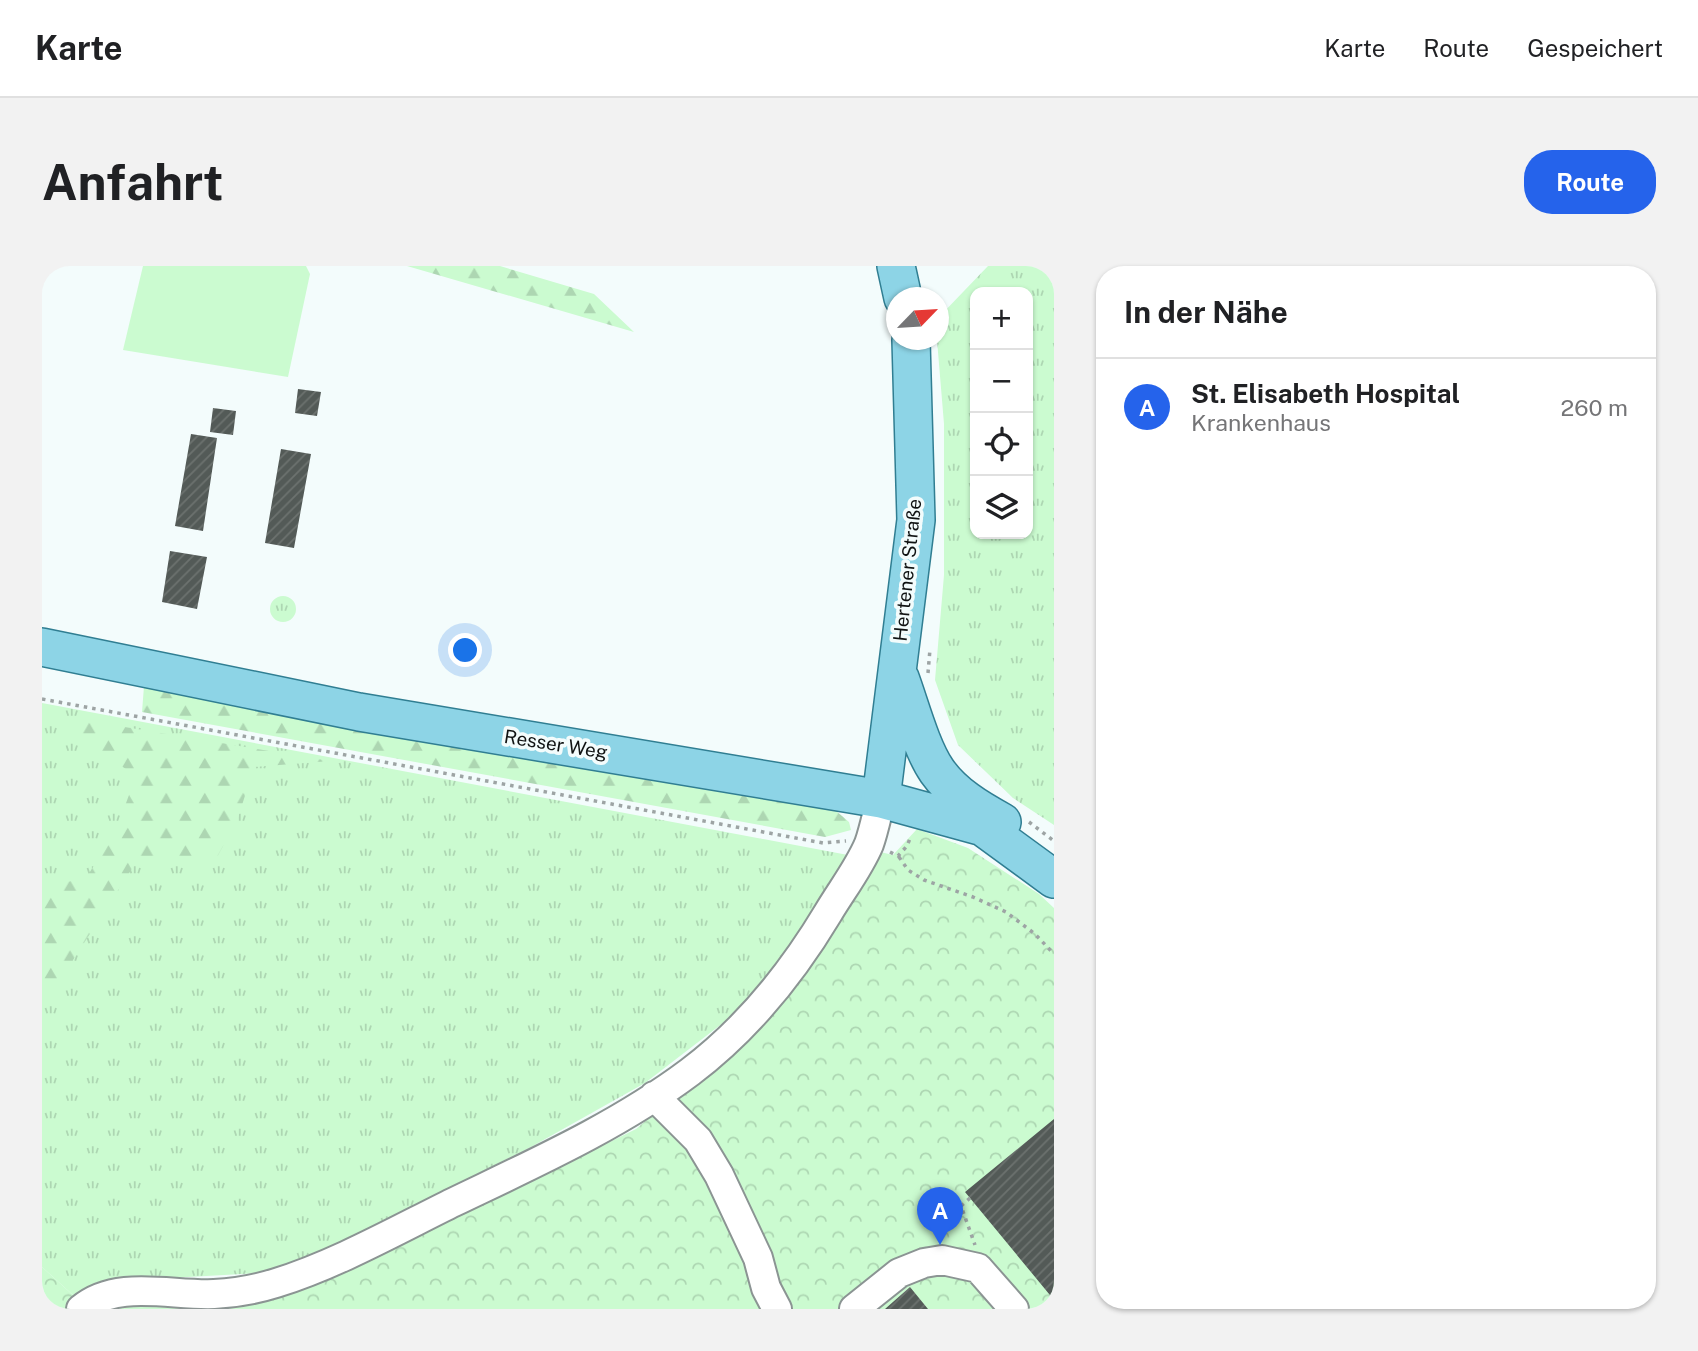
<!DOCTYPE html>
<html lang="de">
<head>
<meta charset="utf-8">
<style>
	body { margin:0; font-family:"Public Sans",sans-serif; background:#f2f2f2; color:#202124 }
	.controls { position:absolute; right:21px; top:21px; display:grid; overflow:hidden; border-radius:14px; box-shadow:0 2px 5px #0004 }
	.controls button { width:63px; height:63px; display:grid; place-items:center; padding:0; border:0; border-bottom:2px solid #e0e0e0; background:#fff; color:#202124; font:35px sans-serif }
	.compass { position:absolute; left:844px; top:21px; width:63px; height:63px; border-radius:50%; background:#fff; box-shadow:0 2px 5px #0004; rotate:65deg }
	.you { position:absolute; left:424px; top:385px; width:24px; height:24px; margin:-18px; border:5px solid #fff; border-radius:50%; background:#1a73e8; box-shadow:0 0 0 10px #1a73e833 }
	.badge { display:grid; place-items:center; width:46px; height:46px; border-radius:50%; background:#2563eb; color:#fff; font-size:23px; font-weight:700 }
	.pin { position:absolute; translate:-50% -58px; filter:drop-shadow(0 2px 4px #0008) }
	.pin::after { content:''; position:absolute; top:37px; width:24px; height:21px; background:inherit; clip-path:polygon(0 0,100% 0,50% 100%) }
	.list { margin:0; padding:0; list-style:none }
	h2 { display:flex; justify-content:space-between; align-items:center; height:91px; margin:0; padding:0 28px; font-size:30px }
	h2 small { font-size:23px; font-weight:400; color:#757577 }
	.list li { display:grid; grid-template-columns:46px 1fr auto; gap:21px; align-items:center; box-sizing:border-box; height:98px; padding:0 28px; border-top:2px solid #e0e0e0 }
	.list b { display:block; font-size:26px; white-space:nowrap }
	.list p { margin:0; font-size:23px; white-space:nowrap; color:#757577 }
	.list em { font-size:23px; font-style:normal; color:#757577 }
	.icon { flex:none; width:38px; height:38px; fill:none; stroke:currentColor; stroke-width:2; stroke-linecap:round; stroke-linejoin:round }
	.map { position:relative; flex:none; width:1012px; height:1043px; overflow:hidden; border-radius:28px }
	header { display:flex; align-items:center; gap:42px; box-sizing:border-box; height:98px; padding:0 35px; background:#fff; border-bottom:2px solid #e0e0e0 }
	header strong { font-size:33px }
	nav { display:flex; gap:38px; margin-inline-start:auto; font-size:24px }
	.intro { display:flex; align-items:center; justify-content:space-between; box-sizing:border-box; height:168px; padding:0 42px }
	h1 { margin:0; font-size:49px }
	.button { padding:18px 32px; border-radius:28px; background:#2563eb; color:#fff; font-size:24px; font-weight:700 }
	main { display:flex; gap:42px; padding:0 42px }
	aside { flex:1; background:#fff; border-radius:28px; box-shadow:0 2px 5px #0004 }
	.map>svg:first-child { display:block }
	.grass { fill:url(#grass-tufts); fill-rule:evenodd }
	.forest { fill:url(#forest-firs) }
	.park { fill:url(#park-crowns) }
	.pitch { fill:#cbfbd0 }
	.building { fill:url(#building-hatch) }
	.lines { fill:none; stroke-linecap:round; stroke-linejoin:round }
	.minor-casing { stroke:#8b9493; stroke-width:32 }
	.major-casing { stroke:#307e92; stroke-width:40 }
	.path { stroke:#9da4a4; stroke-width:3.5; stroke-dasharray:3.5 5; stroke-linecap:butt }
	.minor { stroke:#fff; stroke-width:28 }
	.major { stroke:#8dd4e6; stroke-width:37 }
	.labels { text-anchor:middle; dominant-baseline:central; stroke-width:7; stroke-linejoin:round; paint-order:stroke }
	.street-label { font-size:19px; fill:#101313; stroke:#f3fcfc }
</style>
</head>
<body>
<header>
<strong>Karte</strong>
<nav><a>Karte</a><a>Route</a><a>Gespeichert</a></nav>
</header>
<div class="intro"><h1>Anfahrt</h1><a class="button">Route</a></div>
<main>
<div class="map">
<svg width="1012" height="1043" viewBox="0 0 1012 1043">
	<defs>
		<pattern id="grass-tufts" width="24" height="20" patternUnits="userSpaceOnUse" patternTransform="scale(1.75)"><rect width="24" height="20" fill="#cbfbd0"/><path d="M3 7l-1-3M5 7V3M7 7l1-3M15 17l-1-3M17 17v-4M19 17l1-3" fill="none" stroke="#add6b2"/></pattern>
		<pattern id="forest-firs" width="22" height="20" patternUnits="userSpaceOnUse" patternTransform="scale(1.75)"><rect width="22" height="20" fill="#cbfbd0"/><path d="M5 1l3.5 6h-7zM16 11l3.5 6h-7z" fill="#add6b2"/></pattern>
		<pattern id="park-crowns" width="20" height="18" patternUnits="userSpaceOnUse" patternTransform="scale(1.75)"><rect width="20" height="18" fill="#cbfbd0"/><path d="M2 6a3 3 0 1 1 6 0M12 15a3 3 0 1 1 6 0" fill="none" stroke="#add6b2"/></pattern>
		<pattern id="building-hatch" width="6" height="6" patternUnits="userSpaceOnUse" patternTransform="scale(1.75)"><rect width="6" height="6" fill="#535a57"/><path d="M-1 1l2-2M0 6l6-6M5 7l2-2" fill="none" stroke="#6c726f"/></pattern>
	</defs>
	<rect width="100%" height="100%" fill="#f3fcfc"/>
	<path class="grass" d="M946,0h66v559l-41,-27 -55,-53 -23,-65 9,-105v-151l-7,-84 2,-23zM986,26v242h-53v-242z
		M228 343a13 13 0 1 1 26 0a13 13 0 1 1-26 0Z
		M0,437l806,152 -31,55 -72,96 -100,77 -114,64 -252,125 -182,10 -23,14 -32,-29z"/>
	<path class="forest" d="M365,0h93l94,28 40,38z
		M102,420l691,124 14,12 2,8 -26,7 -683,-125z
		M4,448l284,47 -76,6 -17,54 -21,38 -49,-3 -32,8 -93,144v-121l44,-9 29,-45 21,-57z"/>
	<path class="park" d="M875,563l51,19 71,46 15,14v401h-1012v-42l32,29 35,12 171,-15 180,-77 176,-87 141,-119 95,-160 21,5z"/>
	<path class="pitch" d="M101,0h163l4,8 -22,103 -165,-27z"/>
	<path class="building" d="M256,123l23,3 -4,24 -22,-3z
		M171,142l23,3 -3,24 -23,-3z
		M149,168l26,4 -14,93 -28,-5z
		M239,183l30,5 -17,94 -29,-5z
		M128,285l37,6 -10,52 -35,-7z
		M1012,853v181l-89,-108z
		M868,1021l18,22h-43z"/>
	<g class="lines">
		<g class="minor-casing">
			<path id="minor" d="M612,830l44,44 21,35 39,83 8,30 11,21
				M39,1043c36,-30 90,-13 133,-15 20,-1 43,-5 62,-11 59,-18 123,-54 178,-81 81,-39 164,-76 236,-130 57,-43 102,-99 138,-159 13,-22 31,-45 41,-69 5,-14 8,-30 12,-45
				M812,1043l45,-36 25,-10 18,-3 36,8 36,41"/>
		</g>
		<g class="major-casing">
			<path id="major" d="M854,0l7,32
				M0,381l317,65 522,87 102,28 71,52
				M858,412c10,27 21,70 37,93 16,23 41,38 65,51
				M839,533l35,-279 -5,-180"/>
		</g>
		<path class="path" d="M886,407l2,-24
			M0,433l781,144 23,-2
			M987,556l25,19
			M848,586l8,4 9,-10 4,-10
			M857,591l9,13 16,10 49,17 33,15 29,22 19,20
			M928,932l-9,8 14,39"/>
		<use href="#minor" class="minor"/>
		<use href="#major" class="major"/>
	</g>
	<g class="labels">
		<g class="street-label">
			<text transform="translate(865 304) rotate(-84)">Hertener Straße</text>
			<text transform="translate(514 478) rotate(9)">Resser Weg</text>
		</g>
	</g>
</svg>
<div class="controls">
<button>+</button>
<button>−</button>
<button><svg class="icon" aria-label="locate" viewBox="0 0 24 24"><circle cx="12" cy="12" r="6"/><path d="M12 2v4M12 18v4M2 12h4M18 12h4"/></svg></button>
<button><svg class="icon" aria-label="layers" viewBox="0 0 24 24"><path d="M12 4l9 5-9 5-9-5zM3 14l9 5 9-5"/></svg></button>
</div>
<svg class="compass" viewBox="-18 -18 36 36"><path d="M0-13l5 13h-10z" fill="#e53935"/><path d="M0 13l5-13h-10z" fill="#757577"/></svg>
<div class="you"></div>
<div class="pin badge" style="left:898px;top:979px">A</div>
</div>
<aside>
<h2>In der Nähe<small></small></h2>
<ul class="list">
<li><span class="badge">A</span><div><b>St. Elisabeth Hospital</b><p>Krankenhaus</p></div><em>260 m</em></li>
</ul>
</aside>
</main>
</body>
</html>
